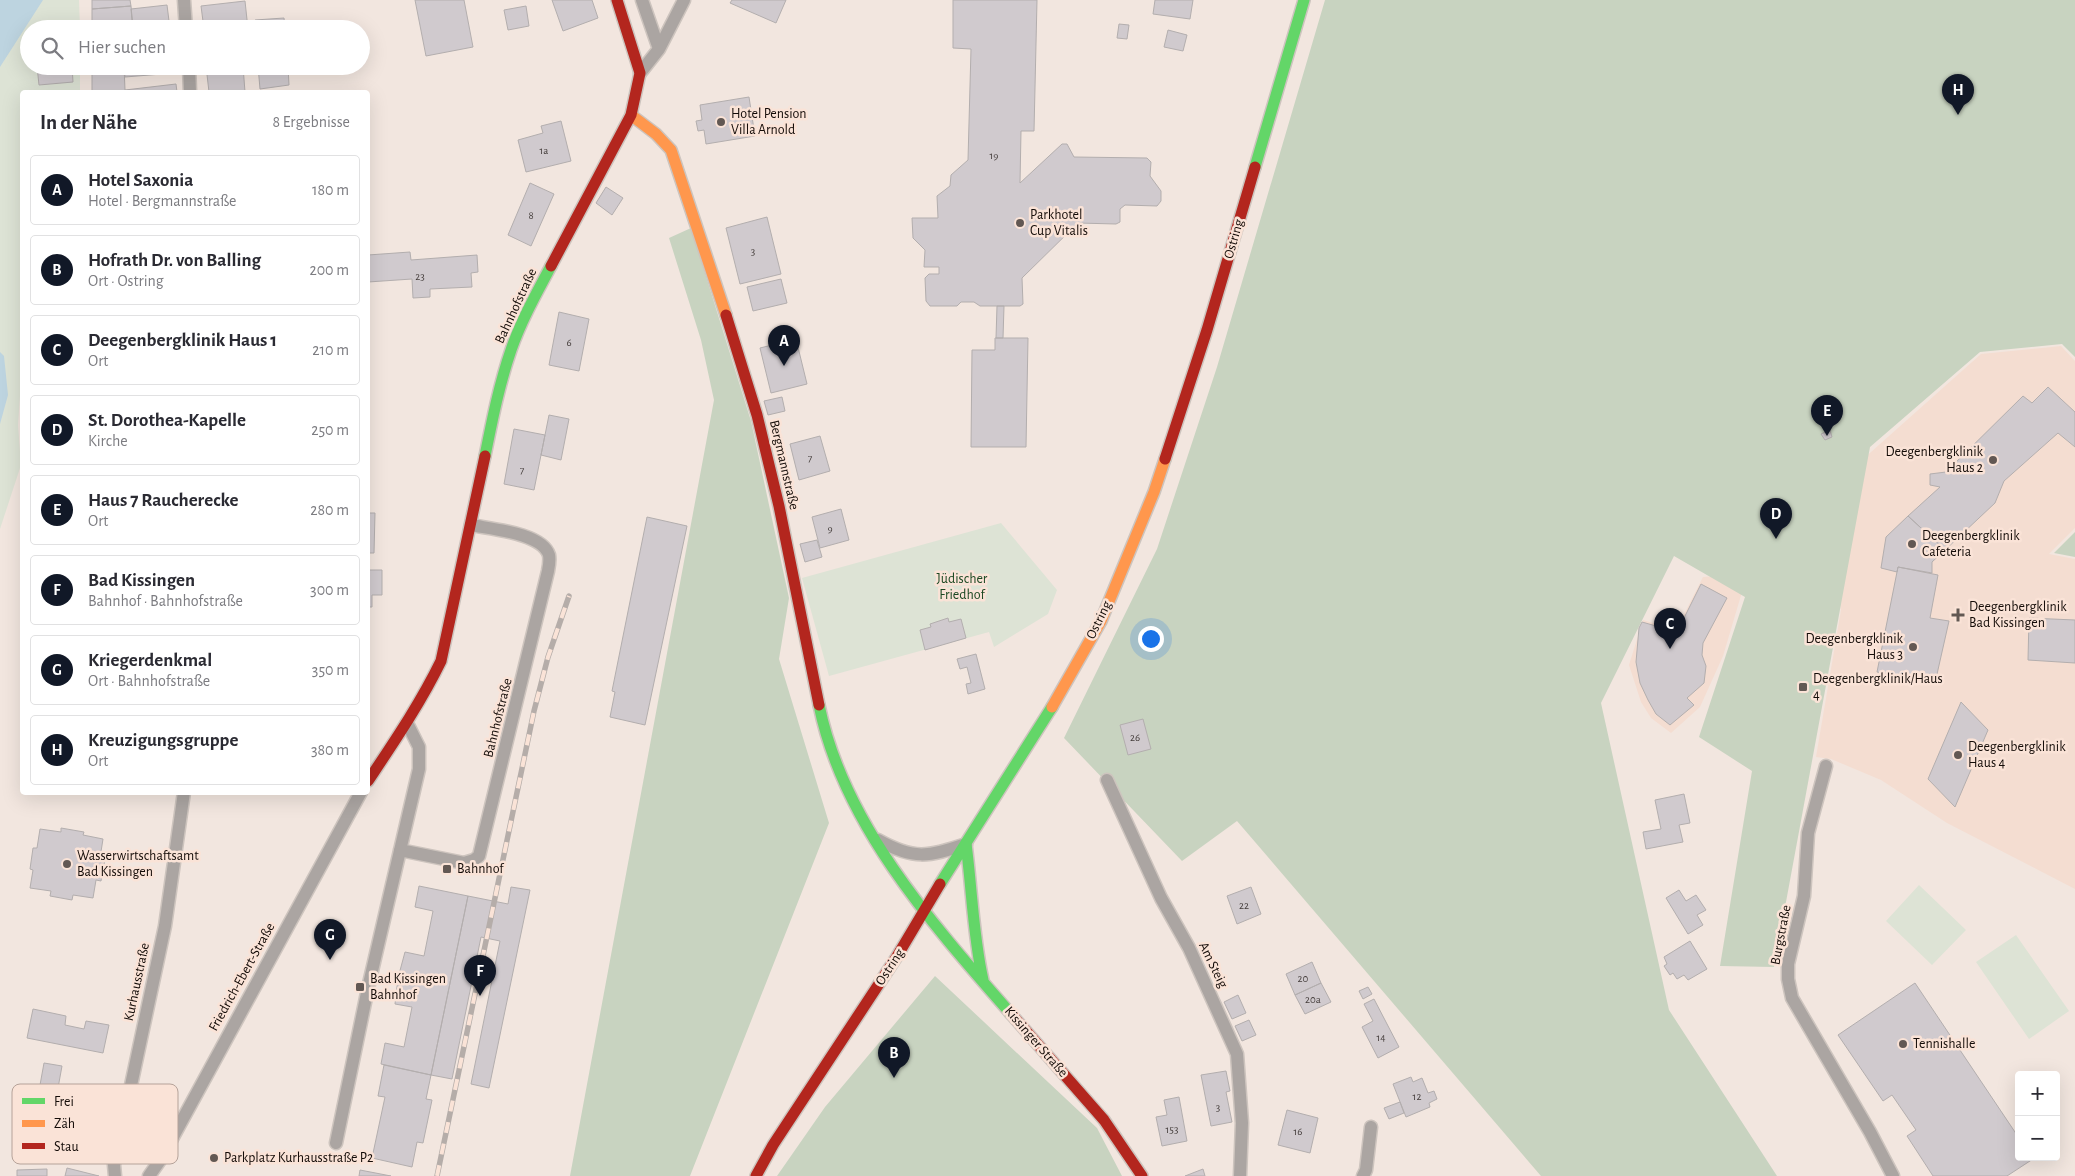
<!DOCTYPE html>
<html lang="de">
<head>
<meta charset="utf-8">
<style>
	body { margin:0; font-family:"Alegreya Sans",sans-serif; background:#f7f7f7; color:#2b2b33 }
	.controls { position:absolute; right:15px; bottom:15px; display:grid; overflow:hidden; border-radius:5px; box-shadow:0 5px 20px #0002 }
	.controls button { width:45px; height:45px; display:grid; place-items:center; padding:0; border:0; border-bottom:1px solid #e1e1e2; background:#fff; color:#2b2b33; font:25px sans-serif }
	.you { position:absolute; left:1150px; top:638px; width:18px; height:18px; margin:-12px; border:4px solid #fff; border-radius:50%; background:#1a73e8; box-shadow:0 0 0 8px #1a73e833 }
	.badge { display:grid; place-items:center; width:32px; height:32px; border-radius:50%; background:#111827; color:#fff; font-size:16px; font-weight:700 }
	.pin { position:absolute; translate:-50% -41px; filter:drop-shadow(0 1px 2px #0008) }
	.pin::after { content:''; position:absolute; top:26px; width:18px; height:15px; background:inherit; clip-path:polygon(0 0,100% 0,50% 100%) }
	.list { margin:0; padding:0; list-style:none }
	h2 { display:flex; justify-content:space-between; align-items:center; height:65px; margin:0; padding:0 20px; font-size:21px }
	h2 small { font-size:16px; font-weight:400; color:#7c7c81 }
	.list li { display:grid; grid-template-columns:32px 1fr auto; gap:15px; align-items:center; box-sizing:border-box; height:70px; margin:0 10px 10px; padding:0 10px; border:1px solid #e1e1e2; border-radius:5px }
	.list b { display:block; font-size:19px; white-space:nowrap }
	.list p { margin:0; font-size:16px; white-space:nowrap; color:#7c7c81 }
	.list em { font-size:16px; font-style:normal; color:#7c7c81 }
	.icon { flex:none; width:28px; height:28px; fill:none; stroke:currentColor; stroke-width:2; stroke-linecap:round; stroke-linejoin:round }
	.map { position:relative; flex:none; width:2075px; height:1176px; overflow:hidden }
	.search { position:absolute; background:#fff; box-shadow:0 5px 20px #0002; left:20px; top:20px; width:350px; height:55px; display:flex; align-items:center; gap:12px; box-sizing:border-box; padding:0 18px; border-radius:28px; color:#7c7c81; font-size:19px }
	.panel { position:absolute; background:#fff; box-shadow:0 5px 20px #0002; left:20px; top:90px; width:350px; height:705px; border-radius:5px }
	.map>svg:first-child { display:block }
	.built { fill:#f4ddd1 }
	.green { fill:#dde3d5 }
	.forest { fill:#c8d3c0 }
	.water { fill:#bdd4e0 }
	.building { fill:#d0cace; stroke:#b3aeae }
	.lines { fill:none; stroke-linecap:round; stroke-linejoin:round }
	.street-casing { stroke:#cdc4be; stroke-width:15 }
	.fast-casing { stroke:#cdc4be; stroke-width:14 }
	.slow-casing { stroke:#cdc4be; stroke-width:14 }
	.jam-casing { stroke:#cdc4be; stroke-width:14 }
	.street { stroke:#aba5a2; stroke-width:12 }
	.fast { stroke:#63d668; stroke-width:11 }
	.slow { stroke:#ff974d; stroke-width:11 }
	.jam { stroke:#b3261e; stroke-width:11 }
	.rail-casing { stroke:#b5ada9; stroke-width:5.5 }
	.rail { stroke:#fae3d7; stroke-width:4; stroke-dasharray:11; stroke-linecap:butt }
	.poi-dot { fill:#625853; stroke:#fae3d7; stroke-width:2 }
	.labels { text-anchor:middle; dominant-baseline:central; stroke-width:5; stroke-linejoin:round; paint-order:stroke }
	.number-label { font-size:11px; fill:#433c3a }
	.poi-label { font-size:14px; fill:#140c08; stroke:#fae3d7; text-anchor:start }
	.street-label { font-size:14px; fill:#140c08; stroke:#fae3d7 }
	.park-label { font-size:14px; fill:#1b4822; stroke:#fae3d7 }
	.key { fill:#fae3d7; stroke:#b5a299; stroke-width:1 }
	.key-label { font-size:14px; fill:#140c08 }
</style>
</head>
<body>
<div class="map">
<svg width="2075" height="1176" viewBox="0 0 2075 1176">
	<rect width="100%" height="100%" fill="#f2e6df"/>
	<path class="built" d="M2061,346l14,15v167l-26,26 26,5v330l-128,-66 -66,-43 -50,-21 -15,-2 25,-147 -3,-14 -96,-4 -19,64 -23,51 -29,26 -20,-15 -10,-16 -12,-37 14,-45 33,10 27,-53 30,-2 248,-221z"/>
	<path class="green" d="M0,0h79l1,29h-51v37h51v26h-58v275l-4,58 3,40 -21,64z
		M1001,523l56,67 -9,24 -54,33 -5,-15 -160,44 -27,-98z
		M1919,885l47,45 -34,35 -46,-44z
		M2016,935l53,76 -40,28 -53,-77z"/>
	<path class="forest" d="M1325,0h750v357l-13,-13 -82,8 -110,95 -96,520 -54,-1 32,-195 -53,-34 46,-140 -71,-41 -73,147 68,307 108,166h-236l-304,-355 -55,40 -118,-123 93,-189 60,-182z
		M691,228l60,193 38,177 -10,61 50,164 -139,353h-120l144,-776 -13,-60 -32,-102z
		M2075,532v25l-21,-4z
		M935,976l162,152 25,48h-345l48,-69z"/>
	<path class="water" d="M0,0h43l-43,67z
		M0,352l4,4 4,39 -8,29z"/>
	<path class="building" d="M92,0h38l1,6 -39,3z
		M415,0h49l9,47 -47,9z
		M552,0h40l6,18 -35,13z
		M732,0h54l-10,23 -46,-20z
		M953,0h84l-3,131h-13l-1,52 42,-39h5l7,13 73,1 4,4 -1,14 11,15v10l-4,5 -32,-1 -5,4v13l-4,2 -38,-1 -56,55 1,26 -3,2h-40l-6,-4h-13l-4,4h-27l-4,-5 -1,-23 4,-4h10v-7h-15l1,-17 -12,-12 -1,-20h26l-1,-22 13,-10 1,-11 17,-15 3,-111 -18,-1z
		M1155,0h38l-3,19 -37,-5z
		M245,1l3,28h-44l-3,-23z
		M167,5l3,24h-37l-2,-20z
		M131,6l2,23h-41v-20z
		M526,6l3,20 -21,4 -4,-20z
		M284,18l1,11h-30v-9z
		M1119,24l10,1 -2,14 -10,-1z
		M1168,30l19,5 -4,16 -19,-4z
		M37,66h35l1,16 -34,3z
		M92,66h32l1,24 51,-6 1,8h-85z
		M124,66h49l1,7 -49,4z
		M206,66h37l2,26h-36z
		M258,66h30l1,19 -29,4z
		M749,97l6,39 -49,8 -2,-14 -6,1 -2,-10 6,-1 -2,-15z
		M561,121l10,40 -45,11 -8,-32 25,-7 -2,-7z
		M530,183l24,11 -23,52 -23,-11z
		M606,187l17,11 -11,17 -16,-12z
		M767,217l14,57 -41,10 -14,-56z
		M410,252l1,8 66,-5 1,17 -7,1 1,14 -42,2v8l-17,1 -1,-19 -44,3v-27z
		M781,279l6,24 -34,8 -6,-24z
		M997,306h7l-1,32h-7z
		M559,312l30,7 -10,52 -30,-6z
		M995,338h33l-2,109h-55l1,-97h23z
		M796,339l11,45 -36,9 -11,-45z
		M2048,387l27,25v35l-17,-14 -54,48 -9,22 -50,47 -37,-34 32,-29 -10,-2v-11l16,-2 77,-76 9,7z
		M782,397l3,14 -17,4 -4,-14z
		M549,415l20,4 -8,41 -20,-5z
		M514,429l31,6 -11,55 -30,-6z
		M1830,430l2,7 -7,3 -4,-6z
		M820,436l10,35 -31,9 -9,-36z
		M841,509l8,31 -29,8 -8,-31z
		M368,513h7l-1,40h-6z
		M1908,516l37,34 -13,12v11l-34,-6 -1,5 -16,-4 5,-31z
		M647,517l40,9 -42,199 -35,-8 5,-25 -3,-1z
		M817,540l5,17 -17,5 -5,-18z
		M1898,567l40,8 -8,43 19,3 -14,62 -58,-11z
		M368,570h14v25h-10v12h-4z
		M1701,584l26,14 -24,45 -1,12 4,11 -2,17 -17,15 7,7 -24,20 -14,-11 -8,-14 -8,-17 -4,-21 3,-34 3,-6 35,10z
		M948,618l1,4 12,-3 5,19 -41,12 -5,-20 11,-3 -1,-3z
		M2029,618l46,2v43l-47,-3z
		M976,654l9,35 -17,5 -2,-10 5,-1 -4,-16 -7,2 -3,-10z
		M1961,702l27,28 -33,77 -27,-28z
		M1143,719l8,30 -23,6 -8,-30z
		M1684,794l6,29 -11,2 4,17 -37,7 -3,-17 18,-3 -6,-29z
		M61,828l23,4 -1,3 20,4 -3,19 5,1 -4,22 -5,-1 -3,18 -20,-3 -1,5 -22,-4 1,-5 -21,-3 3,-18 -3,-1 3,-21h4l3,-19 21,3z
		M419,886l49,10 -37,179 -50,-11 4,-21 19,4 8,-40 -17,-3 3,-26 7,-26 19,4 9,-45 -18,-4z
		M511,887l19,3 -41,198 -18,-4 29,-143 -19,-4 -29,142 -21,-4 37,-179 40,8z
		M1251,887l10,27 -24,10 -10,-28z
		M1679,890l7,11 10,-6 10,15 -9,5 6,10 -15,9 -22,-36z
		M1690,941l17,28 -19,11 -4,-5 -7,4 -4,-6 -3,2 -6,-9 3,-2 -3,-7z
		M1312,962l9,21 -26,12 -9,-21z
		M1321,983l10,19 -26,12 -10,-19z
		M1915,983l104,155v19l14,2 -26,17h-74l-26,-40 9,-6 -24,-35 -9,6 -45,-66z
		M1368,987l4,7 -9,5 -4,-8z
		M1238,995l8,18 -14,6 -8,-17z
		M1374,999l25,48 -21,11 -16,-31 11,-6 -9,-17z
		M33,1009l33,7 -1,9 19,4 2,-8 23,4 -6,28 -76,-15z
		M1249,1020l7,15 -14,6 -7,-15z
		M44,1063l18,3 -4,22 -18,-3z
		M384,1065l47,10 -5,24 6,1 -9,43 -6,-1 -5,25 -40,-9 13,-61 -7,-1z
		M1226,1071l4,20 -4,1 6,30 -21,4 -10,-51z
		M1411,1077l2,5 9,-4 6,15 6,-2 3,8 -8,4 1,4 -24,10 -13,-33z
		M1179,1097l8,44 -25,5 -6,-29 11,-2 -3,-15z
		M1400,1102l4,11 -15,6 -5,-11z
		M1287,1110l31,8 -8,35 -32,-8z
		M67,1168l32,8h-34z
		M47,1169v7h-30v-6z
		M1203,1169l2,7h-20z
		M360,1170l31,6h-32z"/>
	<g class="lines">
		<g class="street-casing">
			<path id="street" d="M184,0l2,29
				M642,0l17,49
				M189,66l1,26
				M640,73l19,-24 25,-49
				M1826,766l-18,67 -4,63 -16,68v15l4,19 78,134 23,44
				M1107,780l54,118 28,50 48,106 5,69 -2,53
				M878,840c36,20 50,17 88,4
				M400,850l64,13 10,-3 5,-4 69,-285c1,-5 2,-11 1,-16 -7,-22 -58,-26 -78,-30
				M336,1143l32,-155 51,-219v-22l-12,-24
				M115,1176l-1,-11 51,-239 19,-134
				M149,1176l12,-17 200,-367
				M1363,1176l3,-6 5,-43"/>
		</g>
		<g class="fast-casing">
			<path id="fast" d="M1255,167l49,-167
				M485,456c7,-35 14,-71 26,-106 10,-29 25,-56 40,-84
				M819,705c24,119 114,220 192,309
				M966,844c6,45 7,92 17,136
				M940,884l112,-177"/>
		</g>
		<g class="slow-casing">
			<path id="slow" d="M631,115l25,19 15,16 55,165
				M1052,707l49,-86 53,-129 11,-33"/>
		</g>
		<g class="jam-casing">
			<path id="jam" d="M551,266l80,-151 9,-42 -23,-73
				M726,315l31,100 22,91 40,199
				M1165,459l42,-129 48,-163
				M368,781c26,-39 52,-77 73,-120l44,-205
				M1011,1014l93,106 38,56
				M756,1176l17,-31 123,-187 44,-74"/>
		</g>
		<use href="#street" class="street"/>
		<use href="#fast" class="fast"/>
		<use href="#slow" class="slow"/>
		<use href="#jam" class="jam"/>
		<g class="rail-casing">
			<path id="rail" d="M437,1176l97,-465 14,-54 21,-61"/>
		</g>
		<use href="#rail" class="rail"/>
	</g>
	<g class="poi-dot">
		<circle cx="721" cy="122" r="5"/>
		<circle cx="1020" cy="223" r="5"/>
		<circle cx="1993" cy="460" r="5"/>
		<circle cx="1912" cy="544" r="5"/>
		<path d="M1955.5 607.5h5v5h5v5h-5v5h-5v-5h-5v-5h5z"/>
		<circle cx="1913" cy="647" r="5"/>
		<rect x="1798" y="682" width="10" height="10" rx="2.5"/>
		<circle cx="1958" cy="755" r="5"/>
		<circle cx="67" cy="864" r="5"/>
		<rect x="442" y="864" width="10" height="10" rx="2.5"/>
		<rect x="355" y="982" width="10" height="10" rx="2.5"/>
		<circle cx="1903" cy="1044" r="5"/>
		<circle cx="214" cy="1158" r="5"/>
	</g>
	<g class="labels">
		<g class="number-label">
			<text x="544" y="150">1a</text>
			<text x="994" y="155">19</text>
			<text x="531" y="215">8</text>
			<text x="753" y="251">3</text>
			<text x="420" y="276">23</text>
			<text x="569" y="342">6</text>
			<text x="810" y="458">7</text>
			<text x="522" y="470">7</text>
			<text x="830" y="528">9</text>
			<text x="1135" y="737">26</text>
			<text x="1244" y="905">22</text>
			<text x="1303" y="978">20</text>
			<text x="1313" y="999">20a</text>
			<text x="1381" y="1037">14</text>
			<text x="1417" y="1096">12</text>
			<text x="1218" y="1107">3</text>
			<text x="1172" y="1129">153</text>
			<text x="1298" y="1131">16</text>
		</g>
		<g class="poi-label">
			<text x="731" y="114">Hotel Pension<tspan x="731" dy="16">Villa Arnold</tspan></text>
			<text x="1030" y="215">Parkhotel<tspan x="1030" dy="16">Cup Vitalis</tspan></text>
			<text x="1983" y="452" text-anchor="end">Deegenbergklinik<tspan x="1983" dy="16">Haus 2</tspan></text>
			<text x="1922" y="536">Deegenbergklinik<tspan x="1922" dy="16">Cafeteria</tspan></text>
			<text x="1969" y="607">Deegenbergklinik<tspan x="1969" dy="16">Bad Kissingen</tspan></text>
			<text x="1903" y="639" text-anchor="end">Deegenbergklinik<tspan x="1903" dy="16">Haus 3</tspan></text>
			<text x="1813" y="679">Deegenbergklinik/Haus<tspan x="1813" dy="16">4</tspan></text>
			<text x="1968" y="747">Deegenbergklinik<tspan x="1968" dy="16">Haus 4</tspan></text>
			<text x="77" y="856">Wasserwirtschaftsamt<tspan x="77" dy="16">Bad Kissingen</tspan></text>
			<text x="457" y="869">Bahnhof</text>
			<text x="370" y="979">Bad Kissingen<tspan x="370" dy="16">Bahnhof</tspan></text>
			<text x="1913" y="1044">Tennishalle</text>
			<text x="224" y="1158">Parkplatz Kurhausstraße P2</text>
		</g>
		<g class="street-label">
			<text transform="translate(1234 239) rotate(-74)">Ostring</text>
			<text transform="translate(516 306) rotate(-65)">Bahnhofstraße</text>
			<text transform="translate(784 465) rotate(77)">Bergmannstraße</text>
			<text transform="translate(1099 620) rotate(-64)">Ostring</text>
			<text transform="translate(498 718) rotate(-76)">Bahnhofstraße</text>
			<text transform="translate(1781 935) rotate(-79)">Burgstraße</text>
			<text transform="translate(1213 965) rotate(64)">Am Steig</text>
			<text transform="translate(890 967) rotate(-57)">Ostring</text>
			<text transform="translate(242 977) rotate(-61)">Friedrich-Ebert-Straße</text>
			<text transform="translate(137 982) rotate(-78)">Kurhausstraße</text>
			<text transform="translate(1036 1042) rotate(49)">Kissinger Straße</text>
		</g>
		<g class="park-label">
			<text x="962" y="579">Jüdischer<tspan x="962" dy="16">Friedhof</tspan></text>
		</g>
	</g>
	<rect x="12" y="1084" width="166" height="80" rx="8" class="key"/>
	<rect x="22" y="1098" width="23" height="6" fill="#63d668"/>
	<rect x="22" y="1120" width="23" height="7" fill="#ff974d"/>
	<rect x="22" y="1143" width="23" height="6" fill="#b3261e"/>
	<g class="key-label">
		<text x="54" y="1106">Frei</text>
		<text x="54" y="1128">Zäh</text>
		<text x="54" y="1151">Stau</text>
	</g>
</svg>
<div class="controls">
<button>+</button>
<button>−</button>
</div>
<div class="you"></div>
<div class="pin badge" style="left:784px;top:366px">A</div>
<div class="pin badge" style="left:894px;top:1078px">B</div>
<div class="pin badge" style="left:1670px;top:649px">C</div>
<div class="pin badge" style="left:1776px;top:539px">D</div>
<div class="pin badge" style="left:1827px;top:436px">E</div>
<div class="pin badge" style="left:480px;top:996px">F</div>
<div class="pin badge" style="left:330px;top:960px">G</div>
<div class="pin badge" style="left:1958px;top:115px">H</div>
<div class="search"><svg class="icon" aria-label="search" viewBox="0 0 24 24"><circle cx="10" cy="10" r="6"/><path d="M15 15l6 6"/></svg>Hier suchen</div>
<section class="panel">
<h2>In der Nähe<small>8 Ergebnisse</small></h2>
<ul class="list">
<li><span class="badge">A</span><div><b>Hotel Saxonia</b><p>Hotel · Bergmannstraße</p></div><em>180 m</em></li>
<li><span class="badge">B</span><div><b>Hofrath Dr. von Balling</b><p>Ort · Ostring</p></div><em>200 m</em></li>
<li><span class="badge">C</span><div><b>Deegenbergklinik Haus 1</b><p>Ort</p></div><em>210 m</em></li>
<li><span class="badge">D</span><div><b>St. Dorothea-Kapelle</b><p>Kirche</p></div><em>250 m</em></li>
<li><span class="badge">E</span><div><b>Haus 7 Raucherecke</b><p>Ort</p></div><em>280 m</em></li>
<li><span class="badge">F</span><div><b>Bad Kissingen</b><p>Bahnhof · Bahnhofstraße</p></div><em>300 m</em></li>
<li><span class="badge">G</span><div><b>Kriegerdenkmal</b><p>Ort · Bahnhofstraße</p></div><em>350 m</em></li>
<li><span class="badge">H</span><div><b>Kreuzigungsgruppe</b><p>Ort</p></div><em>380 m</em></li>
</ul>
</section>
</div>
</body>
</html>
